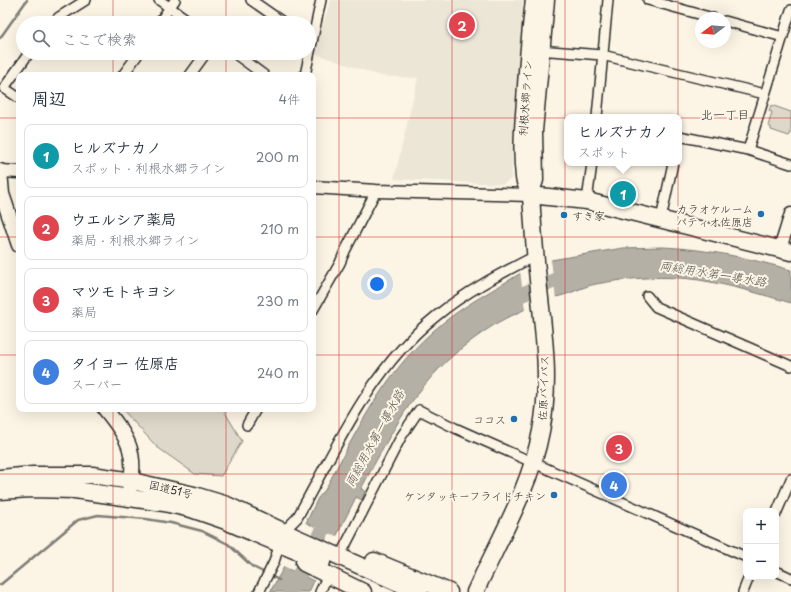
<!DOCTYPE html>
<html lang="ja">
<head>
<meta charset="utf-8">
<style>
	body { margin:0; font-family:"Playpen Sans","Klee One",sans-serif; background:#f6f6f7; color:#1f2937 }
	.controls { position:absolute; right:12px; bottom:12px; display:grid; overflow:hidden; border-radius:8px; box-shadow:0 4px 16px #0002 }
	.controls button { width:36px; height:36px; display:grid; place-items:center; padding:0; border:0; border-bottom:1px solid #e0e1e3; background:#fff; color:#1f2937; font:20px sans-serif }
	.compass { position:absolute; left:695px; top:12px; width:36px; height:36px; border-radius:50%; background:#fff; box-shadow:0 4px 16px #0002; rotate:254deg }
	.you { position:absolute; left:377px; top:284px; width:14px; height:14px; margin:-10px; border:3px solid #fff; border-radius:50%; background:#1a73e8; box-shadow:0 0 0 6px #1a73e833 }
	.badge { display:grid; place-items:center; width:26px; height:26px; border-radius:50%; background:#2563eb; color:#fff; font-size:13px; font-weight:700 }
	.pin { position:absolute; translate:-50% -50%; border:2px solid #fff; box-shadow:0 1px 4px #0006 }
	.popup { position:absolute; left:564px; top:114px; width:118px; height:52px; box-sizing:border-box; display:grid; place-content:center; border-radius:8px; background:#fff; filter:drop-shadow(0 1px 3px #0005); font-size:13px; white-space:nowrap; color:#747a83 }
	.popup b { font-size:15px; color:#1f2937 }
	.popup::after { content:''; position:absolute; left:50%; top:100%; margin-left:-8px; border:8px solid transparent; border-top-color:#fff }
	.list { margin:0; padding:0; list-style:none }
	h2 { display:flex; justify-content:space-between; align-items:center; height:52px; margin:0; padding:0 16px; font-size:17px }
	h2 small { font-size:13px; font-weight:400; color:#747a83 }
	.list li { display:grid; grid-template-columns:26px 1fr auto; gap:12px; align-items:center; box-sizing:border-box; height:64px; margin:0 8px 8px; padding:0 8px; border:1px solid #e0e1e3; border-radius:8px }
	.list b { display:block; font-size:15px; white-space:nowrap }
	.list p { margin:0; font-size:13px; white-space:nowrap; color:#747a83 }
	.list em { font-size:13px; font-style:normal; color:#747a83 }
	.icon { flex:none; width:22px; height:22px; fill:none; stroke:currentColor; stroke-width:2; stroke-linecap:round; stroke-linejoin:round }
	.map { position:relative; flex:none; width:791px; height:592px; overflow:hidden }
	.search { position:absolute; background:#fff; box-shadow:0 4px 16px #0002; left:16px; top:16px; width:300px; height:44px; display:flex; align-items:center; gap:10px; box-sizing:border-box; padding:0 14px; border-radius:22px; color:#747a83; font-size:15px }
	.panel { position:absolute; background:#fff; box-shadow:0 4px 16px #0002; left:16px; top:72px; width:300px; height:340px; border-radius:8px }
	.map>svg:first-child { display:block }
	.built { fill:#ece6d7 }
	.green { fill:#ded8ca; stroke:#84827a }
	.water { fill:#b4b0a5; stroke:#7d7b74 }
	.pier { fill:#fcf5e5 }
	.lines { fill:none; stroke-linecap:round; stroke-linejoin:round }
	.stream { stroke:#7d7b74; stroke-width:2.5 }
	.river { stroke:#b4b0a5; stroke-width:15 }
	.street-casing { stroke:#2b2b2b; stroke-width:12 }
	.secondary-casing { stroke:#2b2b2b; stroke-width:15 }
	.primary-casing { stroke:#2b2b2b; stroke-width:17 }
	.highway-casing { stroke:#2b2b2b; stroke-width:19 }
	.street { stroke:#fcf5e5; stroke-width:9 }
	.secondary { stroke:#fcf5e5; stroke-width:12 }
	.primary { stroke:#fcf5e5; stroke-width:14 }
	.highway { stroke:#fcf5e5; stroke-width:16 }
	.grid { fill:none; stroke:#d62828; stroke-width:1; stroke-opacity:0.55 }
	.poi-dot { fill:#1f6fb2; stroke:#fcf5e5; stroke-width:1.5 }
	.labels { text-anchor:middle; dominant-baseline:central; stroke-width:4; stroke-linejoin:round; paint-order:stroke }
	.street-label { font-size:11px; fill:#2b2b2b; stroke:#fcf5e5 }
	.poi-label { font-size:11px; fill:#2b2b2b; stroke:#fcf5e5; text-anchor:end }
	.neighbourhood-label { font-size:12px; fill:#2b2b2b; stroke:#fcf5e5 }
	.water-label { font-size:12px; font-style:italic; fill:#545350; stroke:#fcf5e5 }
</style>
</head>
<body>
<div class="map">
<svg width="791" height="592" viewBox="0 0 791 592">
	<rect width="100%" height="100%" fill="#fcf5e5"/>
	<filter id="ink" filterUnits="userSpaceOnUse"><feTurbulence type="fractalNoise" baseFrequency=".025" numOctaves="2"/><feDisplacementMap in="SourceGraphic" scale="8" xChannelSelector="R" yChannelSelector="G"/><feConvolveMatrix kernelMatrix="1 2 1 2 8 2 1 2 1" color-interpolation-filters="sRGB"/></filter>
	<g filter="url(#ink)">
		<path class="built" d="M331,0h193l-13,179 -8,5 -109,-5 24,-101 -38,-2 -67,-23z"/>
		<path class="green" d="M771,105l20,7v22h-1l-1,2 -18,-6v-3l-3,-1 4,-14 -3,-1z
			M122,409h101l19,32 -21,35 -26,-2 -38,-27z"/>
		<path class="water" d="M663,247c44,2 86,11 128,23v33c-30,-9 -61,-18 -92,-23 -34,-5 -70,-2 -103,4 -15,3 -27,11 -41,13l-4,-37 72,-12z
			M521,273l4,36c-6,4 -12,6 -19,9 -15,8 -30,19 -43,29 -49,39 -73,88 -102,142l4,2 -3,9 -6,-3 -20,40 -30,-14 12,-25 7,-8c33,-62 62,-123 119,-168 24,-19 51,-33 77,-49z
			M284,567l30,14 -5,11h-39z"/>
		<path class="pier" d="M550,258h1l5,41 -3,-1z
			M520,271l3,1 4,37 -2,2z
			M305,523l33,14 -3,2 -30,-14z"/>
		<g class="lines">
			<path class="stream" d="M0,38l27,-38
				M0,585l78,-65 20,-5 48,4 25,4 31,8 26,13 25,23 26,13"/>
			<path class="river" d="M504,302l61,-26 8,-2
				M290,592l42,-79"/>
			<g class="street-casing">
				<path id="street" d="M159,0l33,23
					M251,0l33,23
					M648,0l65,18
					M725,21l58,16
					M53,23l6,-6 27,-17
					M159,23l16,-23
					M538,50l64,5 163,39
					M234,53l30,22
					M123,75l16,-22
					M190,75l16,-22
					M305,75l16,-75
					M19,98l-15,-10 25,-35
					M597,117l11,-117
					M679,136l69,14 43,14
					M748,150l43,-140
					M587,201l5,-38
					M661,219l12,-56
					M647,296l9,11 135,59
					M313,310l27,-47 5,-12 31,-60
					M247,425l9,-16
					M776,514l15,-35
					M285,533l3,-6 9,-9c39,-70 74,-150 138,-201 30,-25 65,-43 100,-61
					M344,548l57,-111 18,-27 36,18 291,129
					M776,571l15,7
					M259,592l15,-30 6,-19
					M320,592l8,-17
					M743,592l6,-15"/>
			</g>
			<g class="secondary-casing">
				<path id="secondary" d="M0,171l19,1
					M313,187l63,4 154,4
					M780,249l11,-35"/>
			</g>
			<g class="primary-casing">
				<path id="primary" d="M0,171l2,23 17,51
					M105,409c24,29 33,45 24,83"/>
			</g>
			<g class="highway-casing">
				<path id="highway" d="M530,195l57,6 204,51
					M530,195l5,-15 -1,-49 12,-131
					M0,478l33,-3h59l40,6 62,14 33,10 66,31 126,56
					M0,491l31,-2 44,1 89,13 27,6 32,11 99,42
					M374,561l75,31
					M304,563l59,29
					M475,592c23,-50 56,-106 66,-161 11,-53 1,-108 -4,-161 -3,-24 -4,-49 -6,-73 -1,-7 -7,-13 -7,-20 -3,-25 -1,-51 1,-76 2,-34 5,-68 9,-101"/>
			</g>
			<use href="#street" class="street"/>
			<use href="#secondary" class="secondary"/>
			<use href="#primary" class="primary"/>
			<use href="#highway" class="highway"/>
		</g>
	</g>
	<path class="grid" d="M113,0v23M226,0v23M339,0v592M452,0v592M565,0v592M678,0v592M113,53v22M226,53v22M0,118h19M313,118h478M0,237h19M313,237h478M0,355h19M313,355h478M113,409v183M226,409v183M0,474h791"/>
	<g class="poi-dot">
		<circle cx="761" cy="214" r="4"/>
		<circle cx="564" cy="215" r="4"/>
		<circle cx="514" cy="419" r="4"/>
		<circle cx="554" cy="495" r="4"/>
	</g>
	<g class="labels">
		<g class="street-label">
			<text transform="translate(525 98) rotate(-86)">利根水郷ライン</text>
			<text transform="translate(543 388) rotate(-88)">佐原バイパス</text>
			<text transform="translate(171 489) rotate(13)">国道51号</text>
		</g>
		<g class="poi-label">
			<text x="753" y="208">カラオケルーム<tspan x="753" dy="13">パティオ佐原店</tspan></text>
			<text x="572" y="215" text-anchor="start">すき家</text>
			<text x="506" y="419">ココス</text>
			<text x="546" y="495">ケンタッキーフライドチキン</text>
		</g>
		<g class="neighbourhood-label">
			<text x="725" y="114">北一丁目</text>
		</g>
		<g class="water-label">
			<text transform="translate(713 273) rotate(9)">両総用水第一導水路</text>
			<text transform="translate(374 438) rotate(-61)">両総用水第一導水路</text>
		</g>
	</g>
</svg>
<div class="controls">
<button>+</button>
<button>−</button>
</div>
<svg class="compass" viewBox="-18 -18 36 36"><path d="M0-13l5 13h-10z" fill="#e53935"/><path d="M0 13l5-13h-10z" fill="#747a83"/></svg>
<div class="you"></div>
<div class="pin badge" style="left:623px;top:194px;background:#0f9aa8">1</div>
<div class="popup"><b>ヒルズナカノ</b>スポット</div>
<div class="pin badge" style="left:462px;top:25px;background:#e0444e">2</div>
<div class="pin badge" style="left:619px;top:448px;background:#e0444e">3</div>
<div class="pin badge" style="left:614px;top:485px;background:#3f7fe0">4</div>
<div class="search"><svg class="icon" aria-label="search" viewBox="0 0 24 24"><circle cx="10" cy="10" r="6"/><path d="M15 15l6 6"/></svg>ここで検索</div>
<section class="panel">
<h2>周辺<small>4件</small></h2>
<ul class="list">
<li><span class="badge" style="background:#0f9aa8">1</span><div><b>ヒルズナカノ</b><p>スポット · 利根水郷ライン</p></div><em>200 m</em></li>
<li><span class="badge" style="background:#e0444e">2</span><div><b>ウエルシア薬局</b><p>薬局 · 利根水郷ライン</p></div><em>210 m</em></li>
<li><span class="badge" style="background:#e0444e">3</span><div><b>マツモトキヨシ</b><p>薬局</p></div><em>230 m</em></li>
<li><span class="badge" style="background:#3f7fe0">4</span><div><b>タイヨー 佐原店</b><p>スーパー</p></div><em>240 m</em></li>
</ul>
</section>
</div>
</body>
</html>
